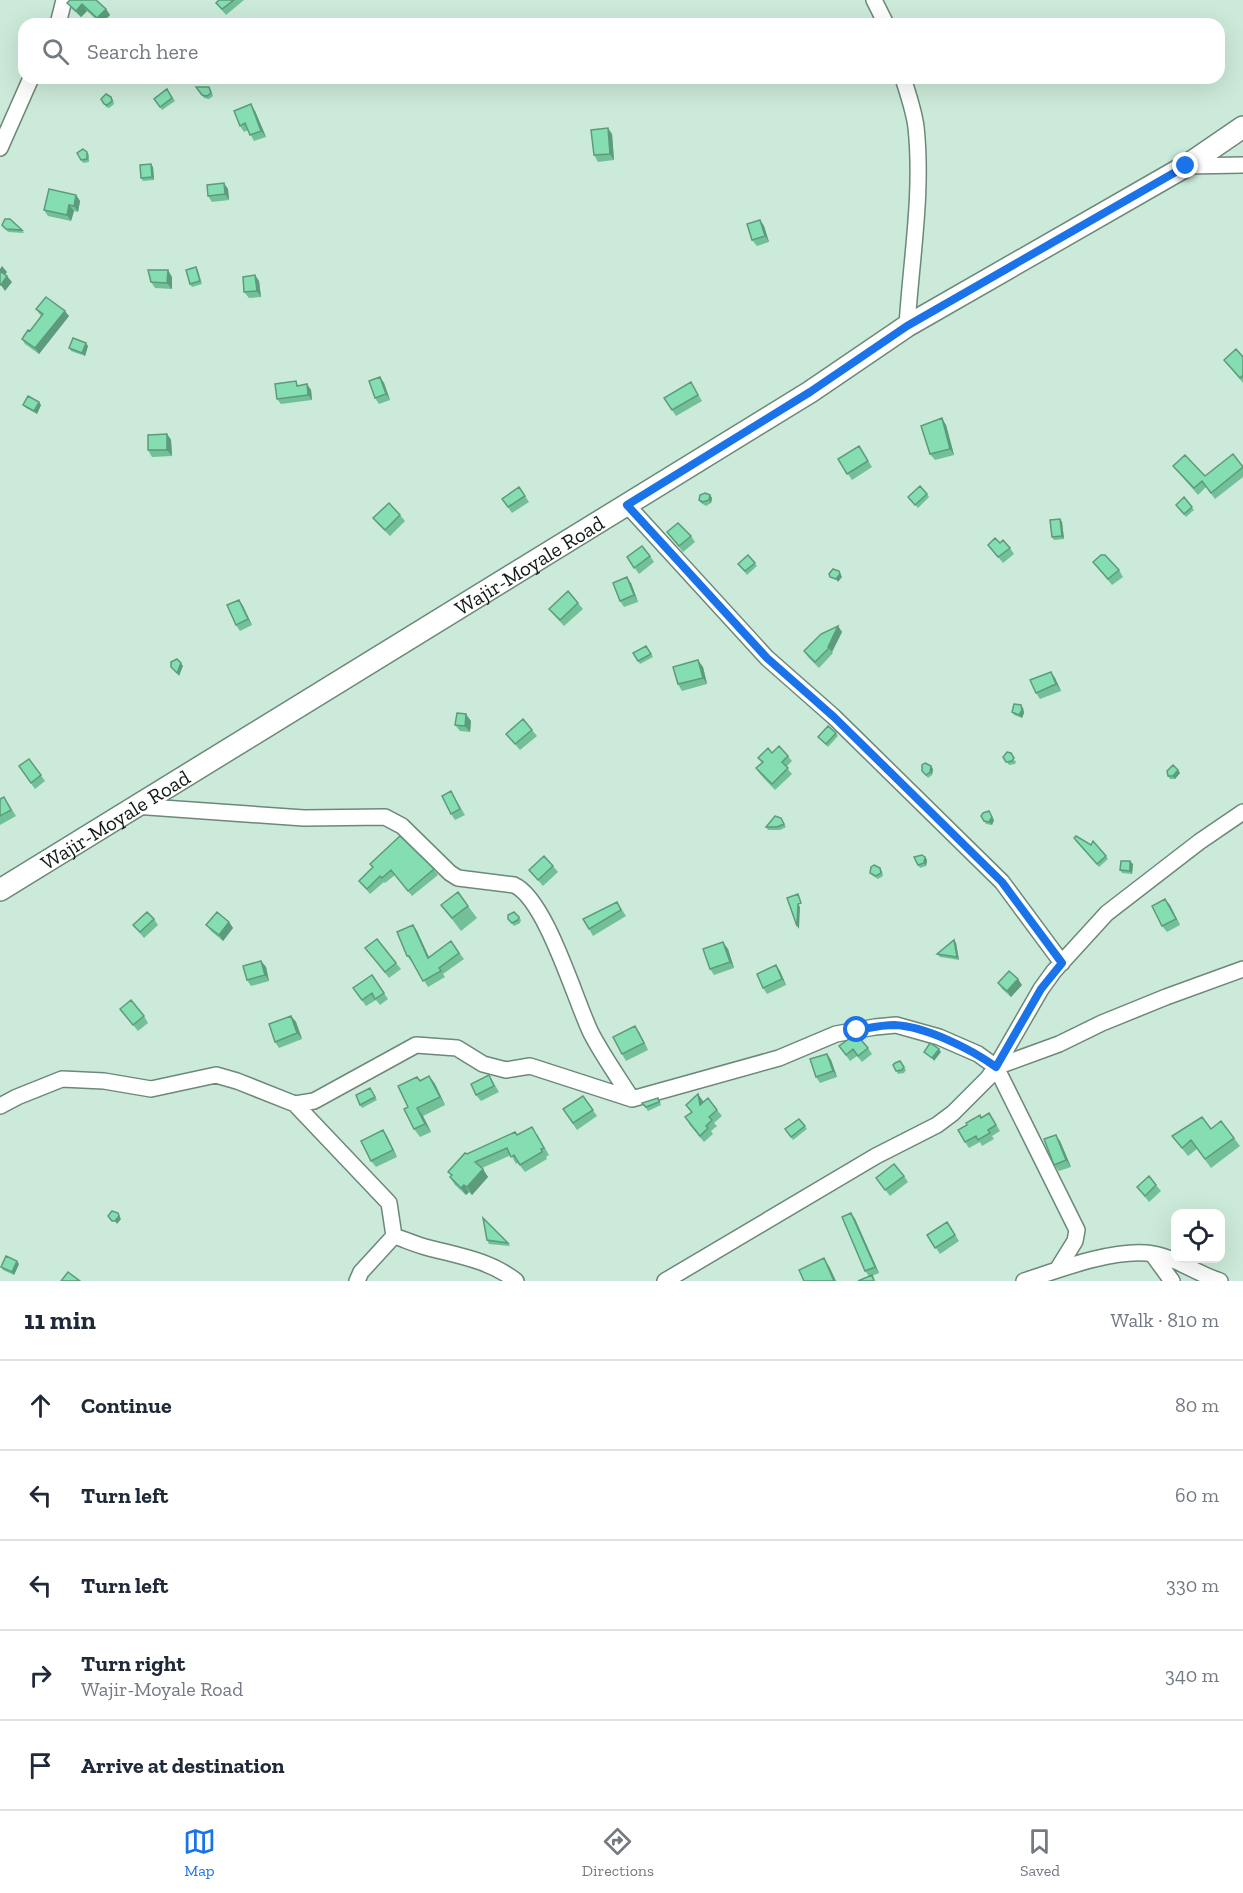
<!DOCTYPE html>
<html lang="en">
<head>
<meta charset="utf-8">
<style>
	body { margin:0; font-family:"Zilla Slab",serif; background:#f2f2f3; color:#1f2937 }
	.controls { position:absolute; right:18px; bottom:18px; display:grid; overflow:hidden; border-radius:12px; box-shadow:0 6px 24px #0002 }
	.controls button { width:54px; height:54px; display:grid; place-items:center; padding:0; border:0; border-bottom:2px solid #e0e1e3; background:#fff; color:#1f2937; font:30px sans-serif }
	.stop { position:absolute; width:18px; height:18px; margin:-14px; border:4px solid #1a73e8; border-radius:50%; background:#fff }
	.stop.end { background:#1a73e8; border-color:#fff; box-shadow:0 2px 6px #0008 }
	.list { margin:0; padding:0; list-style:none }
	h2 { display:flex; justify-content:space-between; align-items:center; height:78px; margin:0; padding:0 24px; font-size:26px }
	h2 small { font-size:20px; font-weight:400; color:#747a83 }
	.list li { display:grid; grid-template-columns:39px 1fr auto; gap:18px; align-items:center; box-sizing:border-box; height:90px; padding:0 24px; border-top:2px solid #e0e1e3 }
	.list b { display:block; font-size:22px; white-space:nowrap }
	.list p { margin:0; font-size:20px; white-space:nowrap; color:#747a83 }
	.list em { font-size:20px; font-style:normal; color:#747a83 }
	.icon { flex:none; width:33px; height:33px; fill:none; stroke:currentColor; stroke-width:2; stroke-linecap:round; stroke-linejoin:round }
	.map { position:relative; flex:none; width:1243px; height:1281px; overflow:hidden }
	.search { position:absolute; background:#fff; box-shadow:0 6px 24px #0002; left:18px; right:18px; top:18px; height:66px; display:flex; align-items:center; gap:15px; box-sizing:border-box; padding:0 21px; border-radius:18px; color:#747a83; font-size:22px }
	.sheet { height:528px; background:#fff }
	nav { display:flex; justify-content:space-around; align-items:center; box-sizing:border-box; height:84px; border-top:2px solid #e0e1e3; background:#fff; font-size:16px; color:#747a83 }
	nav a { display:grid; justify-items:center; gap:3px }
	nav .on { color:#1a73e8 }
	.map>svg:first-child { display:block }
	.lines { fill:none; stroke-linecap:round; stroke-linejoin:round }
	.street-casing { stroke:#6c8879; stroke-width:18 }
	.secondary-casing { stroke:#6c8879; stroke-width:24 }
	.street { stroke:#fff; stroke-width:15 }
	.secondary { stroke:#fff; stroke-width:21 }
	.wall { fill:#72bf98 }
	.shaded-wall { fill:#5c9b7c }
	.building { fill:#84deb1; stroke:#5c9b7c; stroke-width:1.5 }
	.route { stroke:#1a73e8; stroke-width:8 }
	.labels { text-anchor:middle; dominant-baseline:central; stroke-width:6; stroke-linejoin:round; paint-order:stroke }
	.street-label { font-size:21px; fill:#101b15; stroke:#d9f8e6 }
</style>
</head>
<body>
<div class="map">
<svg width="1243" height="1281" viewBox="0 0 1243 1281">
	<rect width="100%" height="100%" fill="#ccead9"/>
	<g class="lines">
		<g class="street-casing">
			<path id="street" d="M874,0l12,24
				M58,24l6,-24
				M903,78c5,16 11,33 13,49 7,67 -5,133 -9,199
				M0,148l31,-70
				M1186,166l57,-1
				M627,505l140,153 67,59 168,165 60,81
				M134,806l170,12 81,-1 17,9 48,47 8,5 56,7c32,14 61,115 77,148 12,23 27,44 41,66
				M996,1067l63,-23 43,-21 64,-26 77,-28
				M295,1104l94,99 5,33c12,4 23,9 35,12 31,8 62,13 87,33
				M0,1106l17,-9 45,-18 42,2 47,8 65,-14 21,6 58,23 19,-3 102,-56 41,3 26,16 23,6 24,-4 102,33 147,-41 57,-24 39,-7 21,-2 43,12 39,17 18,13 81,163 -2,11 -18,29
				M1153,1255l19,26
				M357,1281l4,-9 33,-36
				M665,1281l211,-125 61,-31 16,-12 35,-35 8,-11 45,-78 13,-18 53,-58 92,-71 44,-30
				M1024,1281c34,-11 86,-31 122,-28 26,2 49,20 74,28"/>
		</g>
		<g class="secondary-casing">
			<g id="secondary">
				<path id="s1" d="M0,890l810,-498 97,-66 279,-160 57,-39"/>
			</g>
		</g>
		<use href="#street" class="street"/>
		<use href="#secondary" class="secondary"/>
	</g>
	<path class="wall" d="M219,0h25l-18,15 -10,-12z
		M67,3l39,6 4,6 -9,9 -14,-13 -6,6 -9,-8z
		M196,87h13l2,3 2,6 -4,3 -5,-1z
		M167,89l8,12 -13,9 -8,-11z
		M111,97l2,3 1,4 -5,4 -3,-1 -2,-3z
		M255,111l11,26 -12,4 -6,-11 -4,2 -4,-6z
		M612,134l2,26 -16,2 -4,-7z
		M87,152l2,3v7l-6,1 -6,-10z
		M153,167l1,13 -11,1 -2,-3z
		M228,189l1,11 -17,2 -4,-6z
		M76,195l4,6 -2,11 -4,-1 -3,10 -23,-5 -4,-6z
		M760,220l4,6 5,16 -12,4 -5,-6z
		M2,225l20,5 2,3 -16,-1z
		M196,267l2,3 4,14 -10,3 -2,-3z
		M255,275l4,6 2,16 -12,1 -5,-6z
		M172,277v12l-17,-1 -4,-6z
		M36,309l33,7 -30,38 -14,-10 -3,-5 8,-8 11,-15z
		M88,346l-3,10 -14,-5 -2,-3z
		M1243,357v26l-19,-23z
		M380,377l4,6 6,17 -11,4 -4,-6z
		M307,384l4,6 1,10 -31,4 -4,-5z
		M695,389l7,12 -26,15 -4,-6z
		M23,405h18l-4,9 -11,-6z
		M946,425l8,30 -19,5 -5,-6z
		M167,434l4,6 1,16 -20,1 -4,-7z
		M859,446l13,21 -20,13 -14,-21z
		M1173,466l32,10 38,-9v10l-28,22 -9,-12 -8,8 -20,-23z
		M519,487l10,15 -17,11 -10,-14z
		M927,494l2,3 -11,11 -10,-11z
		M710,495l2,3 -1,5 -5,3 -5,-3 -2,-3z
		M1184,497l10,13 -8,7 -10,-12z
		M400,515l5,6 -15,15 -12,-12 -5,-6z
		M1060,519l2,3 2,17 -10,1 -2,-3z
		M667,532l24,4 4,6 -12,10z
		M988,545l22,3 4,6 -11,9z
		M748,555l9,11 -10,9 -9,-11z
		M650,556l4,6 -15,12 -12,-17z
		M1093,562l26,8 4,7 -11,8z
		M631,583l7,19 -14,5 -4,-6z
		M239,600l4,6 9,19 -12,6 -4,-6z
		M578,603l5,6 -19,17 -10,-11 -5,-6z
		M838,626l4,6 -10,20 1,1 -14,15 -11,-11 -4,-6z
		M648,649l5,8 -13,7 -7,-11z
		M703,667l4,17 -25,7 -4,-7z
		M1051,672l4,6 6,13 -21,8 -4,-6z
		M1023,708l1,5 -2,5 -8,-3 -2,-3z
		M471,721l-1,11 -10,-1 -5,-6z
		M532,730l5,6 -17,14 -14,-16z
		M836,733l2,3 -10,11 -10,-10z
		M772,753l16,3 4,5 -6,6 6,7 -17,16 -15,-16 -4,-6 6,-5 -4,-5z
		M1003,757l13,4 -1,3 -6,1z
		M29,759l16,22 -10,8 -16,-23z
		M933,769l-1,6 -4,3 -6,-7z
		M1178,770l2,3 -5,6h-5l-2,-3z
		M451,791l14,24 -10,5 -4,-6z
		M0,799l8,4 8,13 -16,9z
		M981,816l13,4 -2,5 -6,-1z
		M781,818l5,9 -6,3h-12l-2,-3z
		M1076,841l15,4 15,11 2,3 -9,8z
		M925,857l2,3 -1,6 -6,2 -2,-3z
		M370,864l64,5 4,6 -26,21 -17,-21 -10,8 -1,-1 -14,12 -11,-13 14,-13z
		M1133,864l-1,10 -10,-1 -2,-3z
		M553,866l5,6 -15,14 -14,-16z
		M880,868l2,3 1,5 -5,3 -5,-3 -3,-3z
		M1165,899l15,26 -13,7 -5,-6z
		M617,902l9,14 -33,20 -4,-7z
		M441,905l27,1 9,12 -16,13z
		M519,917l2,3 -1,3 -6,3 -6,-7z
		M154,919l4,6 -14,13 -11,-13z
		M229,922l4,6 -10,13 -12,-10 -5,-6z
		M413,925l4,6 12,26 22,-16 13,18 -21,15 2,3 -17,10 -15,-25h-1l-5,-6z
		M954,940l2,3 3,17 -19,-3 -3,-3z
		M365,948l31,15 5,6 -12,9z
		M728,949l6,19 -20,7 -4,-6z
		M261,961l5,6 3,14 -18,5 -4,-6z
		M776,965l4,6 6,14 -19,9 -4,-6z
		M372,975l16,24 -8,6 -4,-5 -10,6 -13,-18z
		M998,983l24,2 -11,12 -9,-8z
		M120,1009l24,7 4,7 -10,8z
		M291,1016l5,6 6,17 -23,9 -4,-6z
		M639,1032l9,18 -22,11 -4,-7z
		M839,1046l29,2 4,6 -10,8 -5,-6 -7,5z
		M827,1054l4,6 6,17 -17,6 -4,-6z
		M900,1061l6,9 -2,3 -6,1 -5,-9z
		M489,1075l10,17 -18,9 -5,-6z
		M429,1076l6,8 10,21 -22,11 8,16 -11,5 -6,-8 -6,-22 9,-30 3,3z
		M370,1088l7,12 -15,8 -2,-3z
		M698,1094l5,9 14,7 5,6 -8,7 3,3 -6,5 2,3 -9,8 -15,-18 2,-12 -5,-7z
		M583,1096l14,20 -20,14 -14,-21z
		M660,1101l1,4 -13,6 -6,-8z
		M799,1119l8,10 -14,11 -8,-11z
		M993,1119l7,12 -8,5 2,3 -12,7 -2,-4 -11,6 -4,-6z
		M1221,1121l19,25 -29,22 -14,-19 -9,7 -16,-20 39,-7z
		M383,1130l4,6 10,21 -21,10 -5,-6z
		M537,1134l12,21 -3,2 1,2 -22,13 -7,-9 -2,1 -5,-9 -29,13 6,9 -16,18 -3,-3 -3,3 -11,-10 -5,-8 1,-1 -3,-4 19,-18 50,-19z
		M1060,1141l11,26 -12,4 -5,-6z
		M904,1176l4,6 -18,14 -14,-18z
		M1156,1185l5,6 -12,11 -12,-15z
		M851,1213l4,6 24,54 -7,3 4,5 -7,-5 -4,-5z
		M951,1228l8,13 -19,13 -13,-19z
		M487,1240l21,3 2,3 -21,-2z
		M19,1264l-5,11 -11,-5 -2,-3z"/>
	<path class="shaded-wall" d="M82,4l5,7 -6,6 -5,-6z
		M106,9l4,6 -9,9 -4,-6z
		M251,104l4,7 11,26 -5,-6z
		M608,128l4,6 2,26 -4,-6z
		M151,164l2,3 1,13 -2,-3z
		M224,183l4,6 1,11 -4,-6z
		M76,195l4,6 -2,11 -4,-6z
		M69,205l5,6 -3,10 -4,-6z
		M760,220l4,6 5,16 -4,-6z
		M2,266l5,6 -3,4 -4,-5v-2z
		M168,270l4,7v12l-5,-6z
		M255,275l4,6 2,16 -4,-6z
		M7,276l5,6 -7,9 -4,-6z
		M65,311l4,5 -30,38 -4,-6z
		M86,343l2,3 -3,10 -3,-3z
		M380,377l4,6 6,17 -4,-6z
		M307,384l4,6 1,10 -4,-5z
		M39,402l2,3 -4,9 -3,-3z
		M942,418l4,7 8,30 -4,-6z
		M167,434l4,6 1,16 -5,-6z
		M710,495l2,3 -1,5 -2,-3z
		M1060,519l2,3 2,17 -2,-3z
		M839,571l3,6 -4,5 -2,-3z
		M627,577l4,6 7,19 -4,-7z
		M239,600l4,6 9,19 -4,-6z
		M838,626l4,6 -10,20 -4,-5z
		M698,660l5,7 4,17 -4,-6z
		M181,663l2,3 -4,10 -2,-3z
		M1051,672l4,6 6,13 -5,-7z
		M1021,705l2,3 1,5 -2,5 -3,-3z
		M466,714l5,7 -1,11 -5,-6z
		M931,766l2,3 -1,6 -2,-3z
		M1178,770l2,3 -5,6 -2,-3z
		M989,811l5,9 -2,5 -3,-3z
		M925,857l2,3 -1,6 -2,-3z
		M1130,861l3,3 -1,10 -2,-3z
		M1165,899l5,6 10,20 -4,-6z
		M798,904l2,3 -1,22 -2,-3z
		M229,922l4,6 -10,13 -4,-6z
		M413,925l4,6 15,33 -4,-6z
		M954,940l2,3 3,17 -2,-3z
		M723,942l5,7 6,19 -4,-6z
		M261,961l5,6 3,14 -4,-6z
		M776,965l4,6 6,14 -4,-6z
		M1018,979l4,6 -11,12 -4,-6z
		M291,1016l5,6 6,17 -5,-6z
		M635,1026l4,6 9,18 -4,-7z
		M939,1049l2,3 -7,9 -2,-3z
		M827,1054l4,6 6,17 -4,-6z
		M429,1076l6,8 10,21 -5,-8z
		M698,1094l5,7 1,10 -4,-6z
		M417,1108l6,8 8,16 -6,-8z
		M383,1130l4,6 10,21 -4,-7z
		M1056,1135l4,6 11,26 -5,-7z
		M483,1169l5,8 -16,18 -5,-8z
		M464,1185l5,7 -3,3 -5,-7z
		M118,1213l3,6 -4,5 -2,-3z
		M851,1213l4,6 24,54 -4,-6z
		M824,1258l6,10 6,13h-2z
		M17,1261l2,3 -5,11 -2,-3z"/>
	<path class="building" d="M70,0h26l10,9 -9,9 -15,-14 -6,7 -9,-8z
		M219,0h15l-12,9 -6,-6z
		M107,21l4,3h-7z
		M196,87h13l2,6 -4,3 -5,-1z
		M167,89l5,9 -12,9 -6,-8z
		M106,94l5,3 1,4 -5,4 -3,-1 -3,-5z
		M251,104l10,27 -11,4 -5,-12 -5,3 -6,-15z
		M608,128l2,26 -16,1 -3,-25z
		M83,149l4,3v7l-6,1 -4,-7z
		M151,164l1,13 -11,1 -1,-13z
		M224,183l1,11 -17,2 -1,-11z
		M49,189l27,6 -2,11 -5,-1 -2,10 -23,-5z
		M5,219h5l12,11 -16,-1 -4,-4z
		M760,220l5,16 -13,4 -5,-16z
		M196,267l4,14 -10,3 -4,-14z
		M148,270h20l-1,13 -16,-1z
		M0,271l7,5 -6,9h-1z
		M255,275l2,16 -13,1 -1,-15z
		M46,297l19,14 -30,37 -13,-9 6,-9 2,1 13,-17 -7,-5z
		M73,338l13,5 -4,10 -13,-5z
		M1236,349l7,8v20l-1,-1 -2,2 -16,-18z
		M380,377l6,17 -11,4 -6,-17z
		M296,381l1,5 10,-2 1,11 -31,4 -2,-15z
		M691,382l7,13 -26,15 -8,-12z
		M28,396l11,6 -5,9 -11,-6z
		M942,418l8,31 -20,5 -9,-28z
		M167,434v16h-19v-15z
		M859,446l9,15 -21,13 -9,-15z
		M1233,454l10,13 -32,26 -9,-12 -8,7 -21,-22 12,-11 20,21z
		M920,486l7,8 -12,11 -7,-8z
		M519,487l6,9 -17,11 -6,-8z
		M705,493l5,2 -1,5 -6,2 -4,-2 1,-5z
		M1184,497l8,10 -8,7 -8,-9z
		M389,503l11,12 -15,15 -12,-12z
		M1060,519l2,17 -10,1 -2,-17z
		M678,523l13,13 -12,10 -12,-14z
		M995,538l5,5 3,-3 7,8 -12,9 -10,-12z
		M642,546l8,10 -16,12 -7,-11z
		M748,555l7,8 -10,8 -7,-7z
		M1101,555h4l14,15 -11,9 -15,-17z
		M833,569l6,2 1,3 -4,5 -6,-2 -1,-3z
		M627,577l7,18 -14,6 -7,-18z
		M568,591l10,12 -18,17 -11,-11z
		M239,600l9,19 -12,6 -9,-20z
		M838,626l-10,21 1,1 -14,14 -11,-11 17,-17z
		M646,646l5,8 -13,7 -5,-8z
		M177,659l4,4 -4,10 -6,-6v-5z
		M698,660l5,18 -25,6 -5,-17z
		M1051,672l5,12 -20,9 -6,-13z
		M1014,704l7,1 1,5 -3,5 -7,-3z
		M457,713l9,1 -1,12 -10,-1z
		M523,719l9,11 -17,14 -9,-10z
		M828,726l8,7 -10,11 -8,-7z
		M779,746l9,10 -6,6 6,6 -16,16 -16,-16 7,-6 -5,-4 10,-10 4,5z
		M1007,752l4,1 3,5 -2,3 -6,1 -3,-5z
		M29,759l12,16 -10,8 -12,-17z
		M925,763l6,3 -1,6 -4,3 -4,-4v-6z
		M1173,765l5,5 -5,6h-5l-1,-5z
		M451,791l9,18 -9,5 -9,-18z
		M4,797l7,13 -11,6v-17z
		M989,811l3,6 -3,5 -5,-1 -3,-5 2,-3z
		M775,816l6,2 3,6 -7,3h-11z
		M400,836l34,33 -26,22 -17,-21 -9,8 -2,-2 -13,13 -8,-8 14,-14 -3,-3z
		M1076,836l15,9 2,-4 13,15 -9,8 -23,-26z
		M922,855l3,2 -1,6 -6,2 -4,-8z
		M544,856l9,10 -15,14 -9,-10z
		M1121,861h9v10l-10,-1z
		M874,865l6,3 1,5 -5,3 -6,-3 1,-6z
		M458,892l10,14 -16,12 -11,-13z
		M798,894l3,9 -3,1 -1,22 -10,-28z
		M1165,899l11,20 -14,7 -10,-20z
		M617,902l4,8 -32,19 -6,-10z
		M147,912l7,7 -14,13 -7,-7z
		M217,912l12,10 -10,13 -13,-10z
		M514,912l5,5 -1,3 -6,3 -4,-4v-4z
		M413,925l15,33 23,-17 8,12 -20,15 2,3 -18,10 -14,-25h-2l-10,-24z
		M377,939l19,24 -11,9 -20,-24z
		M954,940l3,17 -20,-3z
		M723,942l7,20 -20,7 -7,-20z
		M261,961l4,14 -18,5 -4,-14z
		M776,965l6,14 -19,9 -6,-14z
		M1009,971l9,8 -11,12 -9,-8z
		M372,975l12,18 -9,6 -3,-6 -10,7 -9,-12z
		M131,1000l13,16 -11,9 -13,-16z
		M291,1016l6,17 -22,9 -6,-18z
		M635,1026l9,17 -22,11 -9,-17z
		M856,1034l12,14 -10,8 -5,-7 -7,6 -7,-9z
		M930,1043l9,6 -7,9 -8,-6z
		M827,1054l6,17 -17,6 -6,-18z
		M900,1061l4,6 -2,3 -6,1 -3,-6 2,-2z
		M489,1075l5,11 -18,9 -5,-11z
		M429,1076l11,21 -23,11 8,16 -11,5 -10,-20 4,-2 -10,-21 19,-9 3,4z
		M370,1088l5,9 -15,8 -4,-10z
		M698,1094l2,11 8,-7 9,12 -8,7 3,3 -6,6 2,2 -8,8 -15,-19 7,-5 -6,-7z
		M583,1096l10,14 -20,13 -10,-14z
		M658,1098l1,4 -13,5 -4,-4z
		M989,1113l7,12 -8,5 2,3 -12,7 -2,-4 -11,6 -7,-12 9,-5 -1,-2 14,-8 1,3z
		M1202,1117l9,12 10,-8 13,17 -29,21 -14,-19 -9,8 -10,-12z
		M799,1119l6,7 -14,11 -6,-8z
		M532,1127l12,21 -3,1 1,3 -22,13 -6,-10 -3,2 -4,-9 -32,14 8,7 -16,18 -3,-2 -3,3 -11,-11 2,-2 -4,-3 17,-19 2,1 48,-22 2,3z
		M383,1130l10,20 -22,11 -10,-20z
		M1056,1135l10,25 -12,5 -10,-26z
		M894,1164l10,12 -19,14 -9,-12z
		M1149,1176l7,9 -11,11 -8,-9z
		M112,1211l6,2 1,3 -4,5h-3l-4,-5z
		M851,1213l24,54 -10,4 -23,-54z
		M483,1218l25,25 -21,-3z
		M947,1222l8,13 -20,13 -8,-13z
		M6,1256l11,5 -5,11 -11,-5z
		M824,1258l10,23h-30l-5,-11z
		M68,1272l12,9h-19z
		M872,1275l2,6h-16z"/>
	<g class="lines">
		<path class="route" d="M857,1030c12,-2 24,-5 37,-5 31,1 77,24 102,42l45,-78 21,-26 -60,-81 -168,-165 -67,-59 -140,-153 183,-113 97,-66 279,-160"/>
	</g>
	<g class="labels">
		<g class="street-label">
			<text stroke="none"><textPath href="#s1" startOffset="621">Wajir-Moyale Road</textPath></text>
			<text stroke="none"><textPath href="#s1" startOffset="135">Wajir-Moyale Road</textPath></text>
		</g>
	</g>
</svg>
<div class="controls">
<button><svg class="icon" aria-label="locate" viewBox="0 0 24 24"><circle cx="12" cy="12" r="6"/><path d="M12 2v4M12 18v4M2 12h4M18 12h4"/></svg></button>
</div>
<div class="stop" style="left:857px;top:1030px"></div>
<div class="stop end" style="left:1186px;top:166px"></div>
<div class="search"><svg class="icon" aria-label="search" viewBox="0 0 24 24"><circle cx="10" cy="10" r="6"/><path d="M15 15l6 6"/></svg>Search here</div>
</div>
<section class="sheet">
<h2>11 min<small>Walk · 810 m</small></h2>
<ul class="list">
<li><svg class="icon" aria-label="ahead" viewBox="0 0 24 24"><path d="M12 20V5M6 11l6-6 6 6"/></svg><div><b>Continue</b></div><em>80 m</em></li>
<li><svg class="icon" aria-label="left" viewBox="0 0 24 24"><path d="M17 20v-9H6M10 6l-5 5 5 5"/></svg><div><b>Turn left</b></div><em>60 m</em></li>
<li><svg class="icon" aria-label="left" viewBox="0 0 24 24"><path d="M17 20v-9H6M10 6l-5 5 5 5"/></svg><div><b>Turn left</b></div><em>330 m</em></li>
<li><svg class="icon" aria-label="right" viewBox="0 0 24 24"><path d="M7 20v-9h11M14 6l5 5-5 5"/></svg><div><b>Turn right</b><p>Wajir-Moyale Road</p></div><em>340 m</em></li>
<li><svg class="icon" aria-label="arrive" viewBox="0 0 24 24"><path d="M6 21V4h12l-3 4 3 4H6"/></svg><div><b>Arrive at destination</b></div></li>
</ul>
</section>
<nav>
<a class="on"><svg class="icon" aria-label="map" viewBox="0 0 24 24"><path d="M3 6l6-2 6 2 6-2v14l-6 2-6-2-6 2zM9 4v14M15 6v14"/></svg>Map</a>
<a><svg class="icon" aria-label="directions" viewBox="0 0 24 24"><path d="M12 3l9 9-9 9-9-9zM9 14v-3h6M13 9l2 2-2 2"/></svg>Directions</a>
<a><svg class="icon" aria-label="saved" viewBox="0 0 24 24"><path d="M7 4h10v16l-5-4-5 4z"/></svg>Saved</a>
</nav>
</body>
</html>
